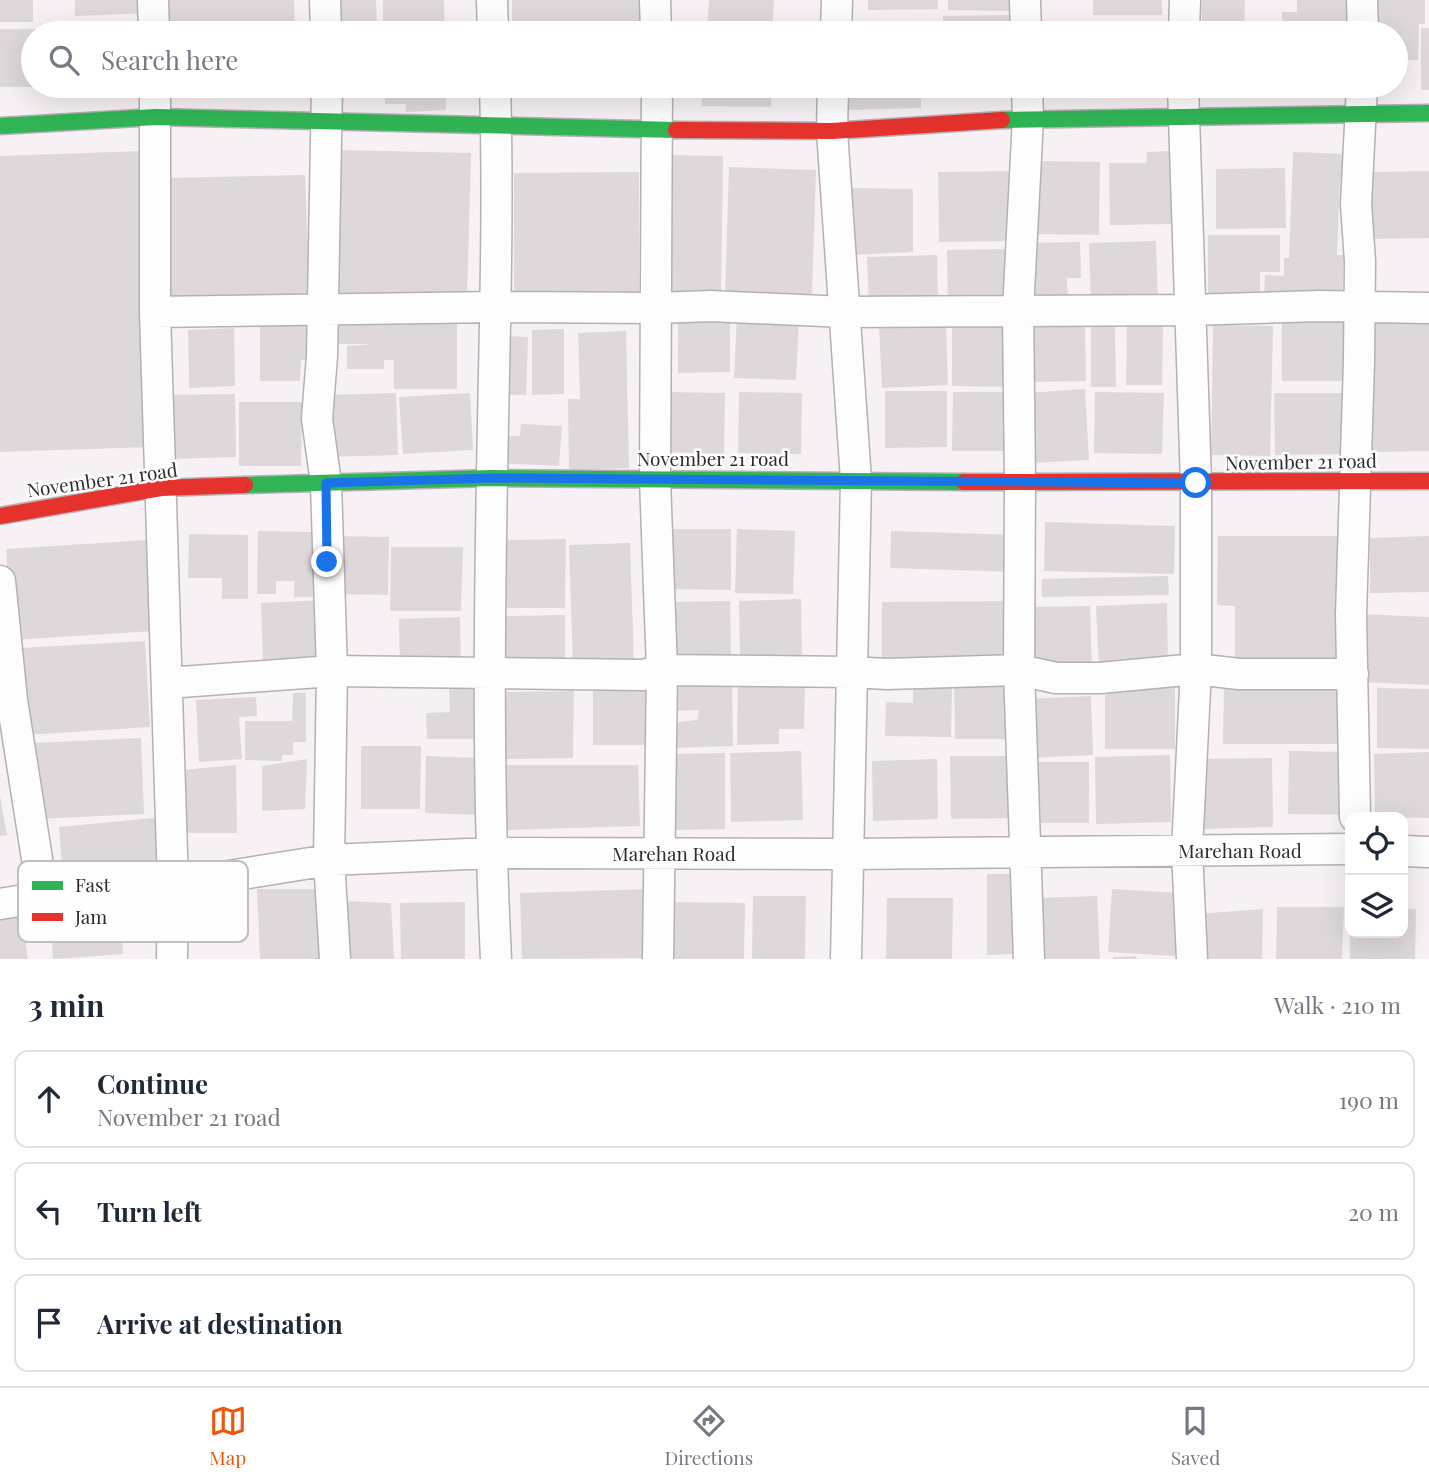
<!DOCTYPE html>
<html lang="en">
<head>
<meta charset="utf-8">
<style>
	body { margin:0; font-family:"Playfair Display",serif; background:#f6f6f7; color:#1f2937 }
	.controls { position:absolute; right:21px; bottom:21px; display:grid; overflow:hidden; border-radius:14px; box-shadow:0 7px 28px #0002 }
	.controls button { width:63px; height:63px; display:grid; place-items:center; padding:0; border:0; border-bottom:2px solid #e0e1e3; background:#fff; color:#1f2937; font:35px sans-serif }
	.stop { position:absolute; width:21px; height:21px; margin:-16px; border:5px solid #1a73e8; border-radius:50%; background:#fff }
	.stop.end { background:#1a73e8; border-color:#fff; box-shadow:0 2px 7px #0008 }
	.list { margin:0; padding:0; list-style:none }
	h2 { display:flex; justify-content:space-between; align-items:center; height:91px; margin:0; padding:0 28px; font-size:30px }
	h2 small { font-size:23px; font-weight:400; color:#747a83 }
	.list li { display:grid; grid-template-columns:46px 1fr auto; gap:21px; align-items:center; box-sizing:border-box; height:98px; margin:0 14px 14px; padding:0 14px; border:2px solid #e0e1e3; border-radius:14px }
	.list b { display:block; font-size:26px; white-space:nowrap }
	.list p { margin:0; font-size:23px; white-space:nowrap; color:#747a83 }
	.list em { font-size:23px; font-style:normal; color:#747a83 }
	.icon { flex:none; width:38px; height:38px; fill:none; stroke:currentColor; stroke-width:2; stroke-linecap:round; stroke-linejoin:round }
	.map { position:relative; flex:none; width:1429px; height:959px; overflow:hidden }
	.search { position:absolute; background:#fff; box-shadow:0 7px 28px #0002; left:21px; right:21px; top:21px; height:77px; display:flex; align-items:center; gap:18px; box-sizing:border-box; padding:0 24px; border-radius:38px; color:#747a83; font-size:26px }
	.sheet { height:427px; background:#fff }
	nav { display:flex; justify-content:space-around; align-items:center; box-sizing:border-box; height:98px; border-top:2px solid #e0e1e3; background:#fff; font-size:19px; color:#747a83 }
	nav a { display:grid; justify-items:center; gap:4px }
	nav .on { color:#ea580c }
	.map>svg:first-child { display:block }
	.building { fill:#ded8db }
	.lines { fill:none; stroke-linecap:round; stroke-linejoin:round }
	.street-casing { stroke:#b5b0b3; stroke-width:33 }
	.fast-casing { stroke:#b5b0b3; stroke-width:19 }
	.jam-casing { stroke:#b5b0b3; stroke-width:19 }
	.street { stroke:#fefdfd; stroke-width:30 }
	.fast { stroke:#30b455; stroke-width:16 }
	.jam { stroke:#e5322d; stroke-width:16 }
	.route { stroke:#1a73e8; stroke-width:9 }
	.labels { text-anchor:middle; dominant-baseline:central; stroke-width:5; stroke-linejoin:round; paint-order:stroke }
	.street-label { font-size:19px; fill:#2f2a2d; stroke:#fefefe }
	.key { fill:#fefefe; stroke:#c0bebf; stroke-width:2 }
	.key-label { font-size:19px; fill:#2f2a2d }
</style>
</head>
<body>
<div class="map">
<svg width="1429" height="959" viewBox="0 0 1429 959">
	<rect width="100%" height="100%" fill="#f7f0f4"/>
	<path class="building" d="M0,0h33v22h-33z
		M75,0h75v13l-75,3z
		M156,0h138l1,33h-138z
		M338,0h38l1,33h-38z
		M383,0h61l1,33h-62z
		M512,0h130v33h-130z
		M709,0h65l-2,33 -65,-3z
		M868,0h70v9l-70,1z
		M948,0h65v11l-65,-1z
		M1093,0h69v15h-69z
		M1202,0h43l-1,33h-42z
		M1297,0h56v33h-88v-7l17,1v-15h15z
		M1369,0h56v24h-6l-1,36h-15v17h-7v-44h-19z
		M1011,15v18h-68v-17z
		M666,21l32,1v11h-32z
		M1041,22h38v11h-38z
		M71,28h54v5h-54z
		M1421,28h8v62h-8z
		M0,29h60v4h-27v54h-33z
		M71,86h55v6l-55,1z
		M170,86h101l1,11 -102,1z
		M385,86h61v24l-40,2v-8h-21z
		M702,86h69v21l-69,-1z
		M848,86h73v22l-73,2z
		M944,86h67l1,10 -68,1z
		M1041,86h37v4h-37z
		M1081,86h70v12h-70z
		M1201,86h86v2l-86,3z
		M338,150l133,3 -4,148 -133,-3z
		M143,151l8,296 -151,5v-296z
		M1170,151v12l6,-1v62l-66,1 -1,-62h37l1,-11z
		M1293,152l53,2 -2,26h-4l-3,75h7l-2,43 -78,3 1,-26 19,1v-18h5z
		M670,155l53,1 -2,144 -53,-1z
		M1037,161l63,1 -1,73 -63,-1z
		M729,167l87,3 -4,125 -87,-2z
		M1285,168l1,60 -70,1v-60z
		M1011,171l1,70 -73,1 -1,-70z
		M1429,171v67l-59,1 -1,-67z
		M639,172v127h-125v-126z
		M305,175l5,133 -143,1 -2,-131z
		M851,188l62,1v63l-63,3z
		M1208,235h72v37h-20v29h-52z
		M1156,241l2,60 -67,2 -2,-60z
		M1080,242l1,36h-14l1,23 -39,1v-59z
		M1011,249l1,57 -64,1 -1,-57z
		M937,255l1,48 -69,3 -2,-49z
		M336,315h121v74h-63v-29h-10v9h-37v-23l26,-2h-36z
		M260,316h59v44h-18l-1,21h-40z
		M737,316l62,3 -3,61 -62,-2z
		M730,317v55l-52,1v-55z
		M1091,322h24l1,65h-25z
		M1282,322h64v59h-64z
		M952,323l61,1 -1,63 -60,-1z
		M1373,323l56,1v127l-61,1z
		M1085,324l1,57 -63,1 -1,-56z
		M946,325l2,60 -66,3 -3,-61z
		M1127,325h36l-1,60h-36z
		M1213,325l60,1 -3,130 -59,-1z
		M234,328l1,58 -46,2 -1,-58z
		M564,329v65l-32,1v-65z
		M626,331l3,137 -60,2 -1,-71h12l-2,-66z
		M501,336l27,1 -2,58h-27z
		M1085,389l4,71 -58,3 -4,-70z
		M885,391h62v56l-62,1z
		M666,392l59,1 -1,61 -60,-2z
		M739,392l63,1 -1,61 -63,-1z
		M953,392h59v59h-60z
		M1095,392l69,1 -2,61 -68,-1z
		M396,393l2,62 -72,2 -1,-62z
		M470,393l3,57 -70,4 -4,-57z
		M1274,393h71v61l-70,1z
		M235,394l1,63 -65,2 -1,-64z
		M239,402h63l-1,64h-62z
		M521,424l41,2 -3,40 -60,-3 1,-28 20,1z
		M1045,522l130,4 -1,48 -130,-3z
		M670,529h61v61l-62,-1z
		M737,529l58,2 -2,63 -58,-1z
		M258,531l60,1v65h-24v-16h-18v13h-19z
		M891,531l126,4 -1,37 -126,-4z
		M189,534l59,1v64h-26v-21h-34z
		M334,536l55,1 -1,58 -55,-1z
		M1218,536h129l-1,133h-111v-63l-18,-1z
		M1429,536v56l-59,1v-55z
		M566,539l-1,69h-65l1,-68z
		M148,540l5,91 -141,9 -6,-91z
		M630,543l4,123 -61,2 -4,-123z
		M391,547h72l-2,64h-71z
		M1168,576l1,19 -127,2v-18z
		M801,599l1,60 -62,1 -1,-59z
		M324,600l2,60 -63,2 -2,-59z
		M730,601l1,62 -64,1 -1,-62z
		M1018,601l-2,63 -134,6v-68z
		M1167,603l1,64 -69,2 -3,-63z
		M1090,606l2,61 -58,1 -2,-61z
		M1360,614l69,3v68l-70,-3z
		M565,615v56h-64v-55z
		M460,617l1,52 -61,1 -1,-51z
		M145,641l5,86 -123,8 -5,-87z
		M673,681h59l1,65 -60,2 -2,-25 26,-3 2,-10 -26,1z
		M593,683h59v62h-59z
		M954,683h58v56h-57z
		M738,684h67l-1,45h-25v15l-42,1z
		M1224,684h125v60h-126z
		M485,685l-2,54h-56l-1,-26 24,-1 -1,-26z
		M913,686h39l-1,51 -66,-1 1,-34 27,1z
		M1105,686h70v63h-70z
		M1377,688l52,1v60l-52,-1z
		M574,691l-1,67 -68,1 -4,-67z
		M293,693h13v49h-13v13h-11v6l-37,-1v-39h47z
		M1091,696l2,59 -67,3 -2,-59z
		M256,697l1,19 -18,1 3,42 -43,3 -3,-62z
		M141,738l3,76 -108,5 -3,-76z
		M361,746h60l-1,63h-59z
		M801,751l2,69 -72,2 -1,-69z
		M1289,751l62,1 -1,63 -62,-1z
		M1429,752v66l-54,-1 -1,-63z
		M725,753v76l-51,1v-76z
		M1170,755l1,67 -75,2 -1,-67z
		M426,756l56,2 -1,57 -56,-2z
		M950,756h63l1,62 -63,1z
		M1272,758l1,69 -71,2 -1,-70z
		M307,759l-2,50 -43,2v-45z
		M937,759l1,60 -65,2 -1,-60z
		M1030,762h59v61h-59z
		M236,765l1,68h-63l-2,-62z
		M502,765h136l2,61 -134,4z
		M0,796l7,39 -7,1z
		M164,817l5,51 -106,9 -4,-50z
		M987,874h34v80l-34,1z
		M257,889h66l-1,70h-62z
		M651,889l1,69 -130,1 -2,-66z
		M1112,889l67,4 -4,63 -67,-4z
		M753,896h53l-1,63h-53z
		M1097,896l3,63h-61l-2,-61z
		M887,898h66l-1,61h-66z
		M341,901l50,2 3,56h-53z
		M465,902v57h-64l-1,-56z
		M667,902l78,1 -1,56h-78z
		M1277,907h67l-2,52h-66z
		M1263,909l-1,50h-65l-1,-45z
		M1403,909h13l-1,50h-65v-26h53z
		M120,912l3,42 -70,5 -3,-42z
		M21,914l7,45h-28v-41z
		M1136,956l1,3h-24v-2z"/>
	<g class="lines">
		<g class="street-casing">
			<path id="street" d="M153,0l1,33
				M325,0l1,33
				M492,0l1,33
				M655,0l1,33
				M1025,0l1,33
				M1362,0l1,33
				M836,33l1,-33
				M1184,33l1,-33
				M155,86v226l18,573 -1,74
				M327,86l-5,270 -5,63 9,64 6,188 -3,189 6,99
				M495,86c4,130 -1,261 -3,391 -3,161 -4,322 4,482
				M657,86l-2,393 7,191 -4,289
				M833,86l-1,45 24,349 -10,479
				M1027,86l1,32 -10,193 2,171 -1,188 10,289
				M1183,86l13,397v186l-9,181 5,109
				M155,312l341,-5 161,1 53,-2 135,6 344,-2 131,-4 109,2
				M0,581l12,119 31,197
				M167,683l165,-12 311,4 19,-5 190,2 35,2 132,-4 37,8h44l96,-9 43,5h114
				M1355,817l-4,-202 8,-254 1,-100 -4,-57 6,-118
				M1403,851l26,1
				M0,904l43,-7 130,-12 156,-25 162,-7 358,1 501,-5"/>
		</g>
		<g class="fast-casing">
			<path id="fast" d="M1002,120l427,-7
				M0,126l156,-9 520,13
				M245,485l247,-7 472,4"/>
		</g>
		<g class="jam-casing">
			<path id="jam" d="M676,130l156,1 170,-11
				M964,482l465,-1
				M0,516l161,-28 84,-3"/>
		</g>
		<use href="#street" class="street"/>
		<use href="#fast" class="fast"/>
		<use href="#jam" class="jam"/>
	</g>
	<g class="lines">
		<path class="route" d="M327,562l-1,-79 166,-5 704,5"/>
	</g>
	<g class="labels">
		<g class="street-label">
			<text x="713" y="458">November 21 road</text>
			<text transform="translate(1301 461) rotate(-1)">November 21 road</text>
			<text transform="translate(102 479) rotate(-8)">November 21 road</text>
			<text x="1240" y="850">Marehan Road</text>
			<text x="674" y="853">Marehan Road</text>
		</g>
	</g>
	<rect x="18" y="861" width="230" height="81" rx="10" class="key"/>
	<rect x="32" y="881" width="31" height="9" fill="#30b455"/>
	<rect x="32" y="913" width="31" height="8" fill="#e5322d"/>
	<g class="key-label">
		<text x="75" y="892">Fast</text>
		<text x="75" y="924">Jam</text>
	</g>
</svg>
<div class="controls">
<button><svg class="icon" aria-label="locate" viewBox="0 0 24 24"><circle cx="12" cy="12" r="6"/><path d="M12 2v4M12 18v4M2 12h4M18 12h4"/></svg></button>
<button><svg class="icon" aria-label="layers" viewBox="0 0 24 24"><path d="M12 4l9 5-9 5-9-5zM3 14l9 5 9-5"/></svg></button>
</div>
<div class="stop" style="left:1196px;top:483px"></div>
<div class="stop end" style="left:327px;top:562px"></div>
<div class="search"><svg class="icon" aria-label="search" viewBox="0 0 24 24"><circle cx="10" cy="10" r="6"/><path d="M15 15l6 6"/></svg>Search here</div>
</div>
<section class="sheet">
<h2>3 min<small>Walk · 210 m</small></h2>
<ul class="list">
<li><svg class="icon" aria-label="ahead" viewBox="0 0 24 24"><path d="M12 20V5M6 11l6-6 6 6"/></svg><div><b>Continue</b><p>November 21 road</p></div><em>190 m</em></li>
<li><svg class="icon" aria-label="left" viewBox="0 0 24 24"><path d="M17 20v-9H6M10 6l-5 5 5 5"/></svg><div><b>Turn left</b></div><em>20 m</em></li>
<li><svg class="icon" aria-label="arrive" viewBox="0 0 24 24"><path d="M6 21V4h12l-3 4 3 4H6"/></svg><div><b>Arrive at destination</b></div></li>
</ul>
</section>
<nav>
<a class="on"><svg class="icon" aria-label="map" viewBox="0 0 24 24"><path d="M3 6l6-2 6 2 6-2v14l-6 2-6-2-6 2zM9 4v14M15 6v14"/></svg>Map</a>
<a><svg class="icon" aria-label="directions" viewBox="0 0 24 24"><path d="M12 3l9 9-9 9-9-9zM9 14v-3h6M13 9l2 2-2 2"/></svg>Directions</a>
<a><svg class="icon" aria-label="saved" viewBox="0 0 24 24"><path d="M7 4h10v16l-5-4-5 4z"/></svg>Saved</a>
</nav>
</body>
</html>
